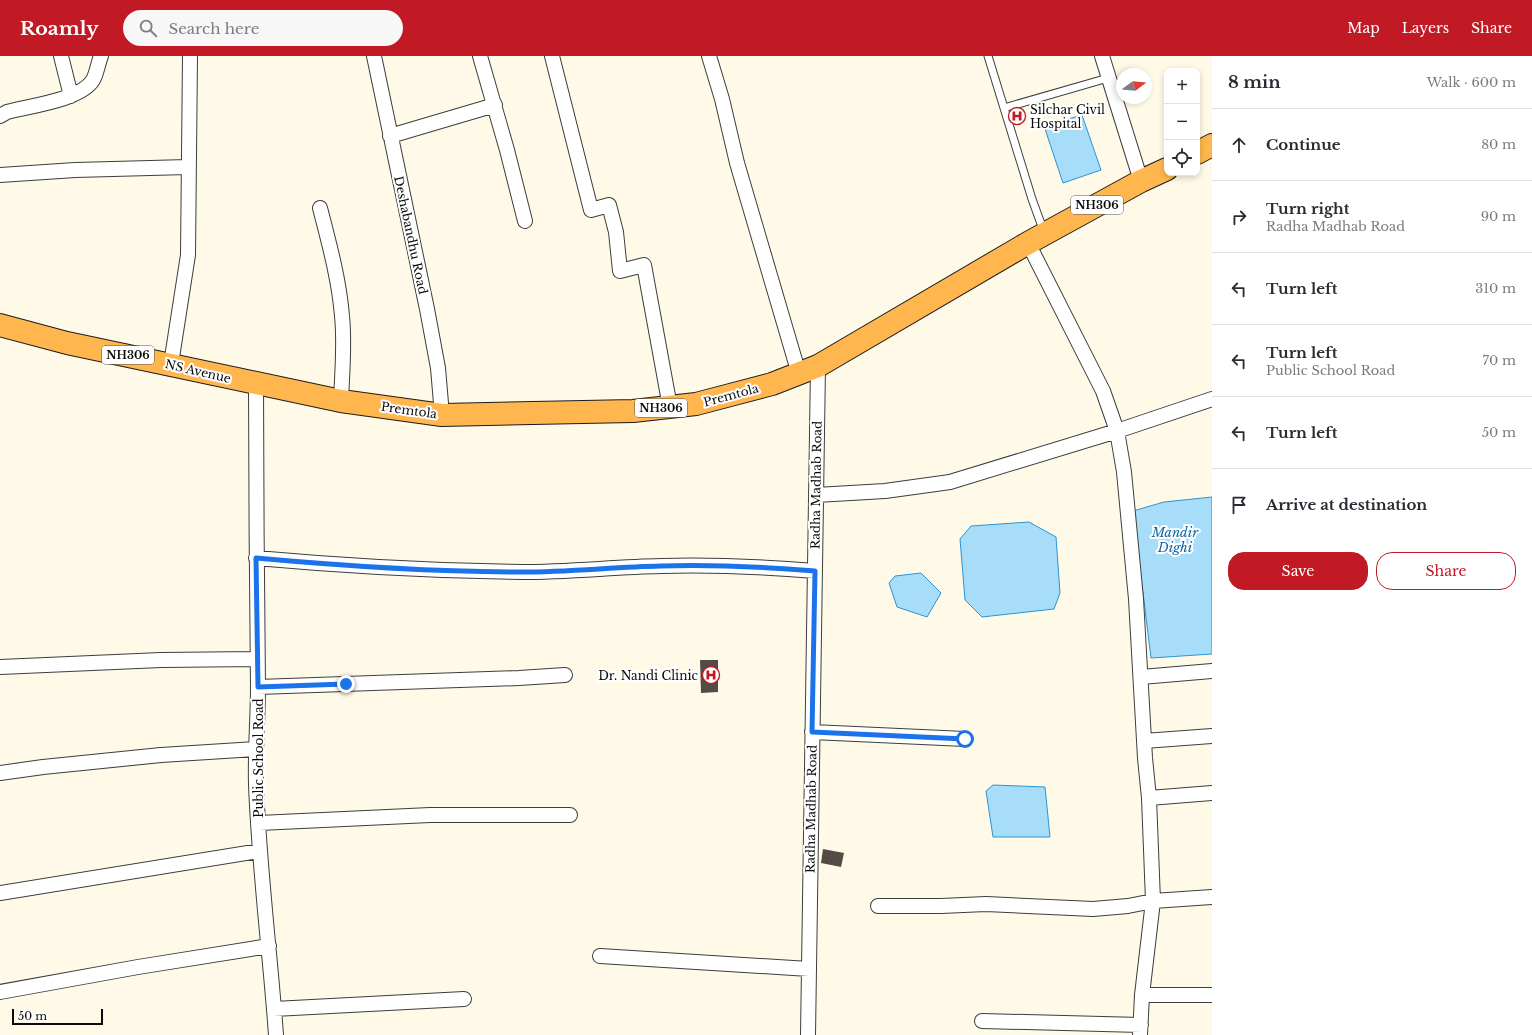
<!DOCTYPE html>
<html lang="en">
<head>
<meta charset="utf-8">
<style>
	body { margin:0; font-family:"Libre Baskerville",serif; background:#f7f7f7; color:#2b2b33 }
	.controls { position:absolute; right:12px; top:12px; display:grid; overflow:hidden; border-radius:8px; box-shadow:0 2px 6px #0003 }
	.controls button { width:36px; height:36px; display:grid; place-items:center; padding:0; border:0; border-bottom:1px solid #e1e1e2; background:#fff; color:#2b2b33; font:20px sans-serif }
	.compass { position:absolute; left:1116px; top:12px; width:36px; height:36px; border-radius:50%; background:#fff; box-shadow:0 2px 6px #0003; rotate:74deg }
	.scale { position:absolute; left:12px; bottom:10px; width:91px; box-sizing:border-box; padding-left:4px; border:2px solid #0a0a0a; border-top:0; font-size:11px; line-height:14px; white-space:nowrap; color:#0a0a0a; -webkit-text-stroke:3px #fff; paint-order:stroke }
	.stop { position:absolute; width:12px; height:12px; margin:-9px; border:3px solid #1a73e8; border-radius:50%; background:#fff }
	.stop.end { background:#1a73e8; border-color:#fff; box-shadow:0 1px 4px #0008 }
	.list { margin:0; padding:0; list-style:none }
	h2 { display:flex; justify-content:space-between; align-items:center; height:52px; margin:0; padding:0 16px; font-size:17px }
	h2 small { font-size:13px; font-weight:400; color:#7c7c81 }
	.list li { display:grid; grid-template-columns:26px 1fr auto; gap:12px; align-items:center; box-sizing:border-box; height:72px; padding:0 16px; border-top:1px solid #e1e1e2 }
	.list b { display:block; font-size:15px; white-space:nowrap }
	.list p { margin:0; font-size:13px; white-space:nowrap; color:#7c7c81 }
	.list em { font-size:13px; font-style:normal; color:#7c7c81 }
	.actions { display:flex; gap:8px; padding:12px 16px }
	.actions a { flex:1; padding:9px 0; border:1px solid #c21a25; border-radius:16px; text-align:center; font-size:14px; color:#c21a25 }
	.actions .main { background:#c21a25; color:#fff }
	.icon { flex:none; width:22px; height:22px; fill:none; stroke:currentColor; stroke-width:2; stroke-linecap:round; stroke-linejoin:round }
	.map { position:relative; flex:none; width:1212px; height:979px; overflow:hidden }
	header { display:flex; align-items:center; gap:24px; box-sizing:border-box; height:56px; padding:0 20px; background:#c21a25; color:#fff }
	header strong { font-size:19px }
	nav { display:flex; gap:22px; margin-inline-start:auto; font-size:14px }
	.search { width:280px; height:36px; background:#f7f7f7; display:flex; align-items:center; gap:10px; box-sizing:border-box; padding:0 14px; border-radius:22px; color:#7c7c81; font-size:15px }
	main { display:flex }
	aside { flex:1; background:#fff }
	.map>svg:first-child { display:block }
	.water { fill:#a8ddfa; stroke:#2a94d6 }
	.building { fill:#534b46 }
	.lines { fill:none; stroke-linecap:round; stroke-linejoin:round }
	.service-casing { stroke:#3d3d3d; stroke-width:9 }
	.minor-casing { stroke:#3d3d3d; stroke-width:16 }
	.trunk-casing { stroke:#1b1b1b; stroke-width:24 }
	.service { stroke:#fff; stroke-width:7 }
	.minor { stroke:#fff; stroke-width:14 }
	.trunk { stroke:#ffb64e; stroke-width:22 }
	.route { stroke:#1a73e8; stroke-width:5 }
	.labels { text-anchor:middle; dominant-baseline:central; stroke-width:4; stroke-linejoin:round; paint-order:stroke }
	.shield { fill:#fff; stroke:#545454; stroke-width:1 }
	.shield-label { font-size:11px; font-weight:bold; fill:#0a0a0a }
	.poi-label { font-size:12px; fill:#0a0a0a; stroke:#fff; text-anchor:start }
	.street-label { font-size:12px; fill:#0a0a0a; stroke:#fff }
	.water-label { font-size:13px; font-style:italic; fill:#0d63a2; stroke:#fff }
</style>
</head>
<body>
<header>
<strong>Roamly</strong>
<div class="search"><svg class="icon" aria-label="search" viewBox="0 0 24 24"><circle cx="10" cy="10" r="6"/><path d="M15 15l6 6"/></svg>Search here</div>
<nav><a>Map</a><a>Layers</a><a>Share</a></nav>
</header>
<main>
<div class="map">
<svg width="1212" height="979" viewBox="0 0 1212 979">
	<rect width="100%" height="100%" fill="#fffae7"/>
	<path class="water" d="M1082,59l19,55 -38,13 -19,-57z
		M1212,441v157l-61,4 -18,-147 31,-9z
		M1029,466l27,15 4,56 -6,16 -72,8 -17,-17 -5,-61 11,-13z
		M921,517l20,20 -14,24 -30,-10 -8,-24 6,-7z
		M993,729l52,2 5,50h-57l-7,-46z"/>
	<path class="building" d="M700,604h18v32l-17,1z
		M823,793l21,4 -3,14 -20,-4z"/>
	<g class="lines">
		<g class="service-casing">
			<path id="service" d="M988,0l44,143 12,33
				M1004,52l104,-30"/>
		</g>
		<g class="minor-casing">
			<path id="minor" d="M61,0l10,40
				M374,0l53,253 11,59 4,47
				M480,0l27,94 18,71
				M552,0l39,154 18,-5 7,27 4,39 24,-6 26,142
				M709,0l13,43 15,64 62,211
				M1102,0l39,125
				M0,60l7,-4c22,-6 74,-12 86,-32 4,-7 5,-17 8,-24
				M390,80l105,-31
				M0,119l75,-5 113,-3
				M320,152c9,35 19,71 22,108 3,28 0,57 -1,85
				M1028,187l75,148 14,40 7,41 12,127 9,159 4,40 4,103 -11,94 -2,40
				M171,308l17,-109 2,-199
				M256,328c0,101 1,201 2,302 0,32 -3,65 -2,98 3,84 14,167 20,251
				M816,439l69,-4 65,-9 167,-51 95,-32
				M256,502c88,8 177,13 266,14 46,0 93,-5 139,-6 51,-2 103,1 154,5
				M0,611l161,-7 96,-1
				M1141,621l71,-6
				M258,631l261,-9 46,-3
				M812,676l153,7
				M1144,685l68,-5
				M0,717l43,-6 118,-12 95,-6
				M1149,742l63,-5
				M259,767l171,-8h140
				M0,837l259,-42
				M878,850h63l45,-2 107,5 35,-3 25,-5 59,-4
				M600,900l209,13
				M0,936l138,-25 131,-21
				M1142,939h70
				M274,953l190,-10
				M982,965l159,4
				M808,979l10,-669"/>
		</g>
		<g class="trunk-casing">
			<path id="trunk" d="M1197,97l15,-8
				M0,269l67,18 274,58 101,14 191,-4 63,-7 76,-20 46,-18 210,-123 113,-62 26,-12"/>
		</g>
		<use href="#service" class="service"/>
		<use href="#minor" class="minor"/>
		<use href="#trunk" class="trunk"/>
	</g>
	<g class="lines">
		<path class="route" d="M346,628l-88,3 -2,-129c88,8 177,14 266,14 46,0 93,-5 139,-6 51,-2 103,1 154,5l-3,161 153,7"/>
	</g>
	<defs>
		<g id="hospital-ring" transform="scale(0.9)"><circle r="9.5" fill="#fff" stroke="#c21a25" stroke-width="1.5"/><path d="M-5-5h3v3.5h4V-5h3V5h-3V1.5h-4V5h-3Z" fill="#c21a25"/></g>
	</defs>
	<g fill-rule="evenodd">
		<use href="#hospital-ring" x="1017" y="60"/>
		<use href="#hospital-ring" x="711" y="619"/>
	</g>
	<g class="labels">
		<g class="shield">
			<rect x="1071" y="140" width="52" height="18" rx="3"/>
			<rect x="102" y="290" width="52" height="18" rx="3"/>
			<rect x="635" y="343" width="52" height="18" rx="3"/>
		</g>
		<g class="shield-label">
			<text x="1097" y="149">NH306</text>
			<text x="128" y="299">NH306</text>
			<text x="661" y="352">NH306</text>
		</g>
		<g class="poi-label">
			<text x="1030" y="53">Silchar Civil<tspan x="1030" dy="14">Hospital</tspan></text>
			<text x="698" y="619" text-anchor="end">Dr. Nandi Clinic</text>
		</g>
		<g class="street-label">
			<text transform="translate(411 179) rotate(78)">Deshabandhu Road</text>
			<text transform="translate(198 315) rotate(13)">NS Avenue</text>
			<text transform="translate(731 339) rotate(-15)">Premtola</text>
			<text transform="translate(409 354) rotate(8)">Premtola</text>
			<text transform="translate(816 429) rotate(-89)">Radha Madhab Road</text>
			<text transform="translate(258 702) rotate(-90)">Public School Road</text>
			<text transform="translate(811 753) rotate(-89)">Radha Madhab Road</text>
		</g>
		<g class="water-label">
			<text x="1175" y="476">Mandir<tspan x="1175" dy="15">Dighi</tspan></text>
		</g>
	</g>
</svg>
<div class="controls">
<button>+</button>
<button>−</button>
<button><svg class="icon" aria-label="locate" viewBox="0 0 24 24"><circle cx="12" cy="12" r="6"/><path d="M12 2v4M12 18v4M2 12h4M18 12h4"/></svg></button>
</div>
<svg class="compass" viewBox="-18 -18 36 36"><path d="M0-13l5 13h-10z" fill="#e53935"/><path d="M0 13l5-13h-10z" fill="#7c7c81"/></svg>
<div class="scale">50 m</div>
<div class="stop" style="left:965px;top:683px"></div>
<div class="stop end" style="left:346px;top:628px"></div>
</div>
<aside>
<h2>8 min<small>Walk · 600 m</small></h2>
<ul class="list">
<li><svg class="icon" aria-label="ahead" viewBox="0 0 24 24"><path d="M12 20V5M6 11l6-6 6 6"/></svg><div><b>Continue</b></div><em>80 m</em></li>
<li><svg class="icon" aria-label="right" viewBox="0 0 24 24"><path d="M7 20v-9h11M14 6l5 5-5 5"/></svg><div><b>Turn right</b><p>Radha Madhab Road</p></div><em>90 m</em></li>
<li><svg class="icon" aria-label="left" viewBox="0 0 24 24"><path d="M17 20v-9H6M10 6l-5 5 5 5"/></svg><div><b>Turn left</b></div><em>310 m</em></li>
<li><svg class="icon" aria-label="left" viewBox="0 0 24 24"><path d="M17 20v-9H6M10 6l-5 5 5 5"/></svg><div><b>Turn left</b><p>Public School Road</p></div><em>70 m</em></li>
<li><svg class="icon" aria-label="left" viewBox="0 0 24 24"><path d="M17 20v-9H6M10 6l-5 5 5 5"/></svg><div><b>Turn left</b></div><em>50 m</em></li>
<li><svg class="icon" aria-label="arrive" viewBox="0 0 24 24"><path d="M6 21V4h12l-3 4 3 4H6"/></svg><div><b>Arrive at destination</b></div></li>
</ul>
<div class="actions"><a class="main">Save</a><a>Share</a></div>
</aside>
</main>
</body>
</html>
